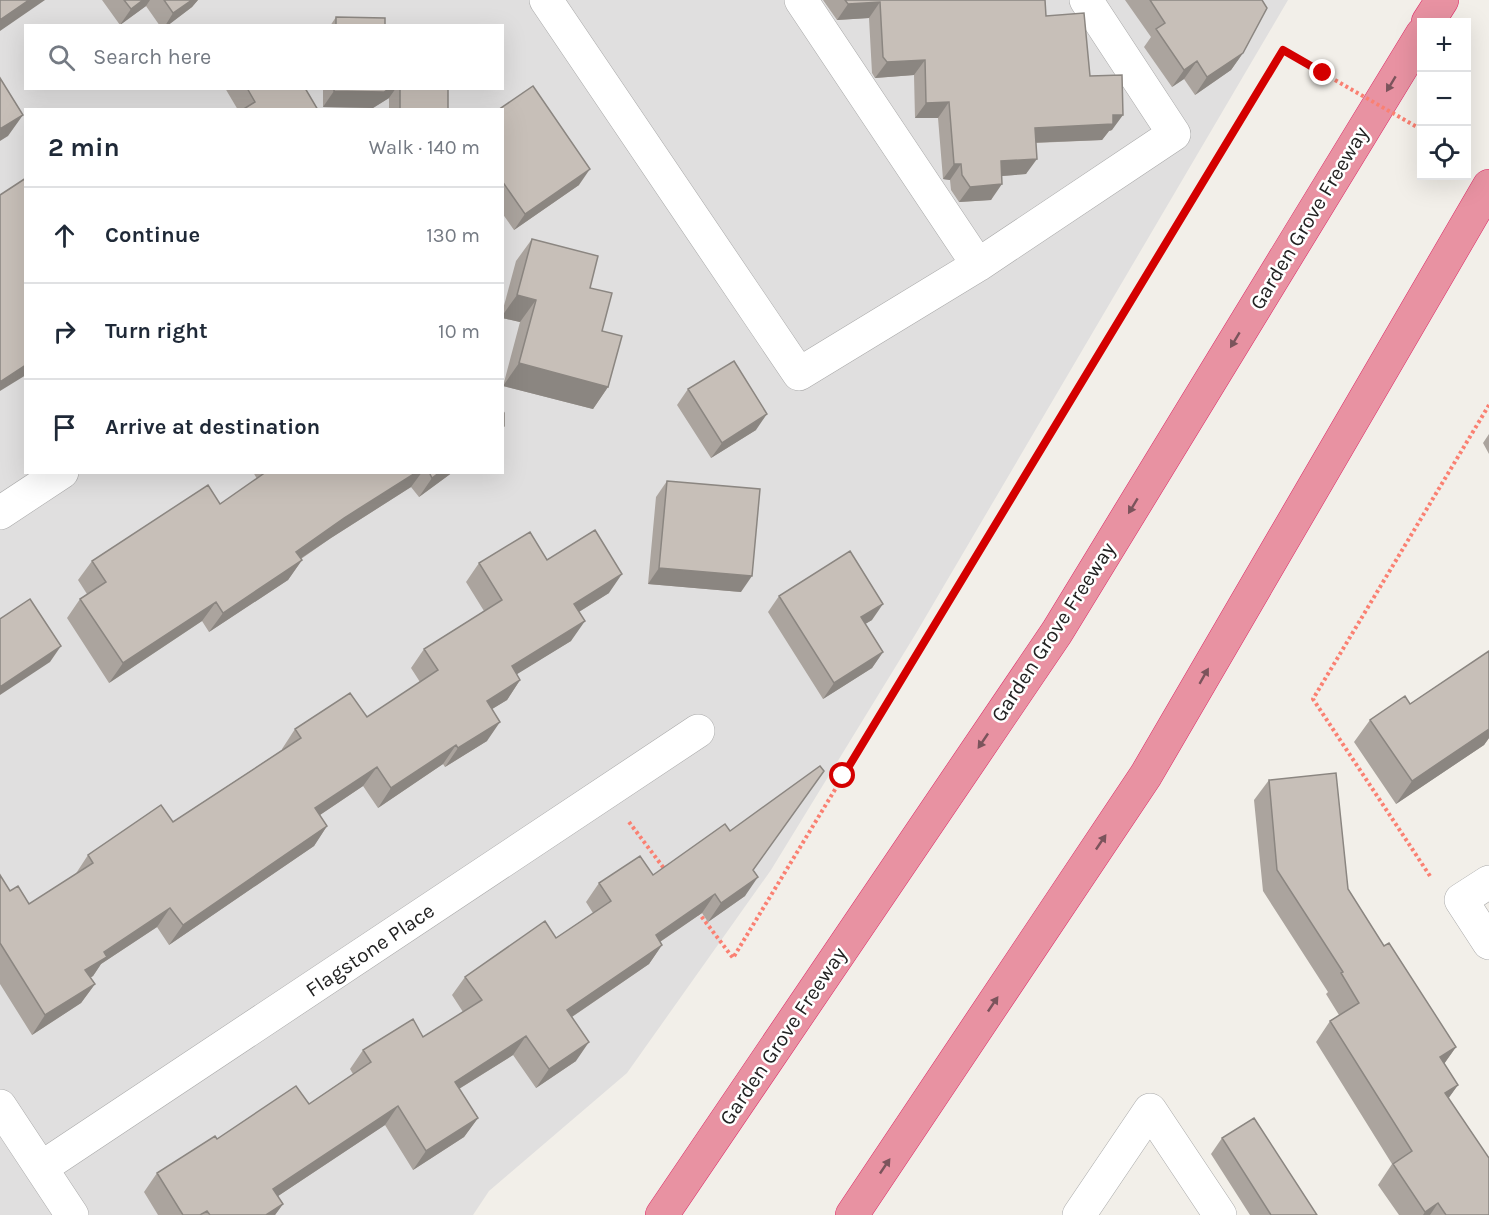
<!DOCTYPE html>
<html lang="en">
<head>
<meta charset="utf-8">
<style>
	body { margin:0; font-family:Karla,sans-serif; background:#f2f2f3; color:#1f2937 }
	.controls { position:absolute; right:18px; top:18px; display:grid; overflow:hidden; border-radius:0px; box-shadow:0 6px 24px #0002 }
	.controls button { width:54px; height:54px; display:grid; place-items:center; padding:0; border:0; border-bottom:2px solid #e0e1e3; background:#fff; color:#1f2937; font:30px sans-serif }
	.stop { position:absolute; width:18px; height:18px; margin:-14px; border:4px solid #d40000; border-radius:50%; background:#fff }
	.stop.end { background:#d40000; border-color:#fff; box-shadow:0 2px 6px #0008 }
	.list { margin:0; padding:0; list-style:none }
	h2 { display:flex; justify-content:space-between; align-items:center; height:78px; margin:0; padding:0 24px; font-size:26px }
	h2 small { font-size:20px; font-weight:400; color:#747a83 }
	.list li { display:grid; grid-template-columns:39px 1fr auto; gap:18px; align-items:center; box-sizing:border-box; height:96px; padding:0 24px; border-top:2px solid #e0e1e3 }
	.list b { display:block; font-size:22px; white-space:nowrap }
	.list em { font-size:20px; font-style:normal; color:#747a83 }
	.icon { flex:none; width:33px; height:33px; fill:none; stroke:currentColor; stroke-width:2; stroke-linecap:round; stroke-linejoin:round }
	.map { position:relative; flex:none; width:1489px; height:1215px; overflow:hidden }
	.search { position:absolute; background:#fff; box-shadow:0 6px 24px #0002; left:24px; top:24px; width:480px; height:66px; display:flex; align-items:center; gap:15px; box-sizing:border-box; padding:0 21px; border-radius:0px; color:#747a83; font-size:22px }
	.panel { position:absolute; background:#fff; box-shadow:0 6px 24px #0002; left:24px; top:108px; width:480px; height:366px; border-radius:0px }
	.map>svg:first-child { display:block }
	.residential { fill:#e0dfdf; fill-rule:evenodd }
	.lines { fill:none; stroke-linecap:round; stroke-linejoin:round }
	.minor-casing { stroke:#a9a9a9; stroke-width:34 }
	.highway-casing { stroke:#dc2a67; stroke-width:34 }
	.path { stroke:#fa8072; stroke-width:4; stroke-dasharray:3 3; stroke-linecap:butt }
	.minor { stroke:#fff; stroke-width:33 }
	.highway { stroke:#e892a2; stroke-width:33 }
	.path-bridge { stroke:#fa8072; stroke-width:4; stroke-dasharray:3 3; stroke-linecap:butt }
	.wall { fill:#aba49e }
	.shaded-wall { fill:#8b8681 }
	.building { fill:#c7bfb8; stroke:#8b8681; stroke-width:1.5 }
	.oneway { fill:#7b545c }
	.route { stroke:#d40000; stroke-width:8 }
	.labels { text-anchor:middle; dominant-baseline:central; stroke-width:5; stroke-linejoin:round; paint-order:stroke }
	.street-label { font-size:21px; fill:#222; stroke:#fff }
</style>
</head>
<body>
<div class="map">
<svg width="1489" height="1215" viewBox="0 0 1489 1215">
	<rect width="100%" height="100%" fill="#f2efe9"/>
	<path class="residential" d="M0,0h1288l-373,635 -144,235 -144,203 -138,118 -16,24h-473zM26,26h476v62h-476zM26,110h476v362h-476z"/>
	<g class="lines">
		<g class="minor-casing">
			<path id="minor" d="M546,0l253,374 179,-109 196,-131 -88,-134
				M801,0l177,265
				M0,513l62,-41
				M1489,882l-28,18 28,43
				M0,1106l72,109
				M41,1168l657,-437
				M1079,1215l71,-105 70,105"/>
		</g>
		<g class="highway-casing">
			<path id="highway" d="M1428,22l14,-22
				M662,1215l395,-583 365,-598
				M852,1215l294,-440 343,-589"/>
		</g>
		<path class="path" d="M629,822l37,49
			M1430,876l-117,-177 176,-294
			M698,912l35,46 550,-908"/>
		<use href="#minor" class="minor"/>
		<use href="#highway" class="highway"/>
		<path class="path-bridge" d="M1283,50l139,80"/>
	</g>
	<path class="wall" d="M102,0h96l-6,7 -25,19h-7l-14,-20 -26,19z
		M823,0h222l1,16 44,60 22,54 -3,1 -7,9 -66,3 -10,31 -24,2 -11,24 -32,2 -8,-12 -1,-10 -7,-1 -5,-61h-23l-1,-43 -39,3 -3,-5 -3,-55 -32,2z
		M1125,0h137l-19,53 -12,17 -36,25 -11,-16 -12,8 -28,-40 7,-10z
		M336,17l49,9h-55z
		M225,88h80l13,22h-80z
		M323,88h125v22h-59v-12l-16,10 -50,-1z
		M502,110l77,75 -65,45 -12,-17z
		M532,239l58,49 12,43 6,56 -15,22 -90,-23 17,-64 -18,-4v-5l14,-52z
		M688,389l68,41 -45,28 -34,-53z
		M1489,434v20l-6,-11z
		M253,472h200l-34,25 -8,-10 -80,51 -30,21 1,1 -14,20 -79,52 -7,-11 -93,62 -42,-65 13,-19 7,-5 -9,-14 14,-19 128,-57 37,-25z
		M667,481l74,111 -93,-8 8,-87z
		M547,560l62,33 -30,19 -8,29 -55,33 4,6 -13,20 -15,9 -5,32 -42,26 -2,-3 -65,44 -15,-22 -43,29 7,11 -13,20 -145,99 -12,-18 -56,37 -8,12 -3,2 5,6 -14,19 -49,32 -32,-51v-109l10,16 19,13 46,-29 13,-20 85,-33 109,-72v-1l13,-20 72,-12 53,-35 -9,-14 13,-19 60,-38 -18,-29 13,-19z
		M779,596l93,24 -7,4 18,28 -11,16 -49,31 -55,-87z
		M1489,651v87l-5,7 -88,59 -42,-62 16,-22 40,-16z
		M1269,780l79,109 36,57 72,101 -12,17 14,21 -10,13 41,117h-90l-21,-30 14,-21 -76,-122 14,-21 9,-6 -13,-21 2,-2 -65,-101 -9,-91z
		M753,870l-8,26 -37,26 -6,-9 -42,29 2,3 -13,19 -77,53 4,44 -40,27 -23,-33 -54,34 19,29 -14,19 -51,33 -28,-45 -107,71 5,8 -8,11h-117l-14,-23 13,-19 60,-34 92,-35 44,-30 -3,-5 13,-19 60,-13 40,-25 -11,-17 13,-18 91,-39 37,-25 -7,-11 13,-19 54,-8z
		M1222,1138l95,77h-67l-39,-61z"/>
	<path class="shaded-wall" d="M29,0h16l-45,31v-11z
		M143,0h7l-4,6 -26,19 11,-16z
		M192,0h6l-6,7 -25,19h-2l8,-13z
		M880,2l-11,16 -32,2 11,-16z
		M1243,53l-12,17 -36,25 12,-18z
		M925,60l-11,15 -39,3 12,-16z
		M1197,61l-13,18 -12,8 12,-17z
		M396,88l-7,10 -16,10 -50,-1 11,-16z
		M949,102l-11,16h-23l11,-15z
		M23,115l-15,21 -8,5v-12z
		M1113,115h10l-11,15 -3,1 -7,9 -78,3 11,-15z
		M1037,159l-11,15 -37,3 12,-16z
		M954,164h7l-11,16 -7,-1z
		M590,169l-11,16 -65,45 11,-16z
		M1002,184l-11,16 -32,2 11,-15z
		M517,295l19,5 -16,22 -18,-4v-2z
		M519,363l89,24 -15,22 -90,-23z
		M26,365v10l-26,16v-9z
		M767,414l-11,16 -45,28 11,-15z
		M417,472h5l-11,15 -80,51 -49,33 14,-19 48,-34z
		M440,472h13l-34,25 13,-19z
		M302,560l-14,20 -79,52 14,-19z
		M659,568l93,8 -11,16 -93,-8z
		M622,574l-13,19 -48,30 13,-19z
		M216,602l-14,19 -93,62 14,-20z
		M883,604l-11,16 -22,13 11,-16z
		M585,621l-14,20 -73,45 14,-20z
		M61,646l-11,16 -50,33v-8z
		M883,652l-11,16 -49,31 11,-16z
		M520,680l-13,20 -33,20 13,-19z
		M1489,721v17l-5,7 -88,59 16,-23z
		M500,722l-13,19 -42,26 13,-19z
		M456,745l-13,19 -65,44 13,-20z
		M377,767l-14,19 -61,41 13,-19z
		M327,826l-13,20 -145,99 14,-20z
		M758,877l-13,19 -37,26 13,-19z
		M715,894l-13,19 -60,41 14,-19z
		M170,908l-13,19 -56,37 -8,12 -21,13 13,-19 19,-18z
		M662,945l-13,19 -95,65 13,-19z
		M95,984l-14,19 -49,32 13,-20z
		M526,1036l-13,19 -72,45 14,-18z
		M589,1042l-13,19 -40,27 13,-19z
		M1456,1047l-15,21 -1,-11z
		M1458,1085l-15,21 2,-13z
		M398,1106l-13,19 -125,83 13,-19z
		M478,1118l-14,19 -51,33 13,-19z
		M1438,1203l-8,12h-7l2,-3z
		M283,1204l-8,11h-9z"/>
	<path class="building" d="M0,0h29l-29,20z
		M124,0h19l-12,9z
		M164,0h28l-19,13z
		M845,0h200l1,16 38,-3 6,63 32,-1 1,40h-10v9l-78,4 2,31 -36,2 1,23 -32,3 -8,-12 -1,-11h-7l-5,-62 -23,1 -1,-43 -38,2 -4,-5 -3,-55 -32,2z
		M1150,0h112l5,8 -24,45 -36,24 -10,-16 -13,9 -28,-41 9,-6z
		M336,17l49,1v8h-49z
		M0,78l23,37 -23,14z
		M533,86l57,83 -65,45 -23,-33v-71h-4z
		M247,88h58l13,22h-76l13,-8z
		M334,88h56l-6,4 -50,-1z
		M400,88h48v22h-48z
		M26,178v187l-26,17v-187z
		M532,239l66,17 -8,32 22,5 -10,38 20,5 -14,51 -89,-24 17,-63 -19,-5z
		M734,361l33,53 -45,29 -34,-54z
		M502,410l2,3v13l-2,1z
		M266,472h151l-73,46 -48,34 6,8 -79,53 -7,-11 -93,61 -43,-64 26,-17 -14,-21 116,-76 12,19z
		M429,472h11l-8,6z
		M667,481l93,8 -8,87 -93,-8z
		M595,530l27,44 -48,30 11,17 -73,45 8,14 -33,21 13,21 -42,26 -2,-3 -65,43 -14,-21 -62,41 12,18 -144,99 -13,-17 -66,44 3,5 -22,13 10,14 -50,31 -45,-72v-68l10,16 8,-5 11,18 64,-41 -5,-8 73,-50 12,17 128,-84 -6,-9 55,-36 17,24 71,-47 -14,-21 78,-49 -23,-37 51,-31 17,28z
		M850,551l33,53 -22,13 22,35 -49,31 -55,-87z
		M30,599l31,47 -61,41v-68z
		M1489,651v78l-77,52 -42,-61 35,-24 5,8z
		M820,766l4,5 -71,99 5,7 -37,26 -6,-9 -59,41 6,10 -95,65 22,32 -40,27 -23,-33 -71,46 23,36 -52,33 -28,-45 -125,83 10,15 -17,11h-56l-3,-4 -7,4h-17l-26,-42 58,-37 2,3 79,-53 13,18 62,-42 -8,-12 50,-31 10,18 59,-37 -17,-23 80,-56 11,17 55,-37 -12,-18 41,-27 13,19 72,-51 5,7z
		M1336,773l12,116 36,57 5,-3 67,104 -16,10 18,28 -13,8 44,65v57h-43l-8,-12 -13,9 -32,-48 19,-13 -82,-130 29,-18 -18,-30 2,-1 -66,-102 -8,-90z
		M1254,1118l63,97h-46l-49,-77z"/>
	<defs><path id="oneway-solid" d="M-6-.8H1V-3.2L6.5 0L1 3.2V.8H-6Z" transform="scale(1.5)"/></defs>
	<g class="oneway">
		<use href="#oneway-solid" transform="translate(1391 84) rotate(121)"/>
		<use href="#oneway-solid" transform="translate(1235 340) rotate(121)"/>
		<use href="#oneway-solid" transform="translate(1133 506) rotate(121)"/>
		<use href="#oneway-solid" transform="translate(1204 676) rotate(-60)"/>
		<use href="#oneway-solid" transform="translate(983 741) rotate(124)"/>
		<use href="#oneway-solid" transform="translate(1101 842) rotate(-56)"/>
		<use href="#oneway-solid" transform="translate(993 1004) rotate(-56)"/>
		<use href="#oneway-solid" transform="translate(885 1166) rotate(-56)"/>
	</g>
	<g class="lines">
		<path class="route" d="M843,776l440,-726 40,23"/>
	</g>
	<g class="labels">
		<g class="street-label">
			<text transform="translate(1309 218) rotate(-59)">Garden Grove Freeway</text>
			<text transform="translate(1053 632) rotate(-57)">Garden Grove Freeway</text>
			<text transform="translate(370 950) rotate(-34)">Flagstone Place</text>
			<text transform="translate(783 1036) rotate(-56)">Garden Grove Freeway</text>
		</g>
	</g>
</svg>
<div class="controls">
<button>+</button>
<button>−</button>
<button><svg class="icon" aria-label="locate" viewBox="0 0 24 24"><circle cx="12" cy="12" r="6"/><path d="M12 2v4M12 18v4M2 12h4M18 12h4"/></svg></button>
</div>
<div class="stop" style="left:843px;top:776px"></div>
<div class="stop end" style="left:1323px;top:73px"></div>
<div class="search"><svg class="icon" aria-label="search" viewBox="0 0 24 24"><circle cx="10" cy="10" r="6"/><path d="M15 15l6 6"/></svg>Search here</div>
<section class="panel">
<h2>2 min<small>Walk · 140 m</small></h2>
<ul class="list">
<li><svg class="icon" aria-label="ahead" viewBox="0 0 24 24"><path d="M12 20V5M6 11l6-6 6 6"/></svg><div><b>Continue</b></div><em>130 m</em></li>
<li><svg class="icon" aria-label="right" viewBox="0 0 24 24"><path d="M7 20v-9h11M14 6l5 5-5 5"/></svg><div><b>Turn right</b></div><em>10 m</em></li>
<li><svg class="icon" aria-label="arrive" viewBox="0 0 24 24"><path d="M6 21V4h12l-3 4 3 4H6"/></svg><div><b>Arrive at destination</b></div></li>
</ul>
</section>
</div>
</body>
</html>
